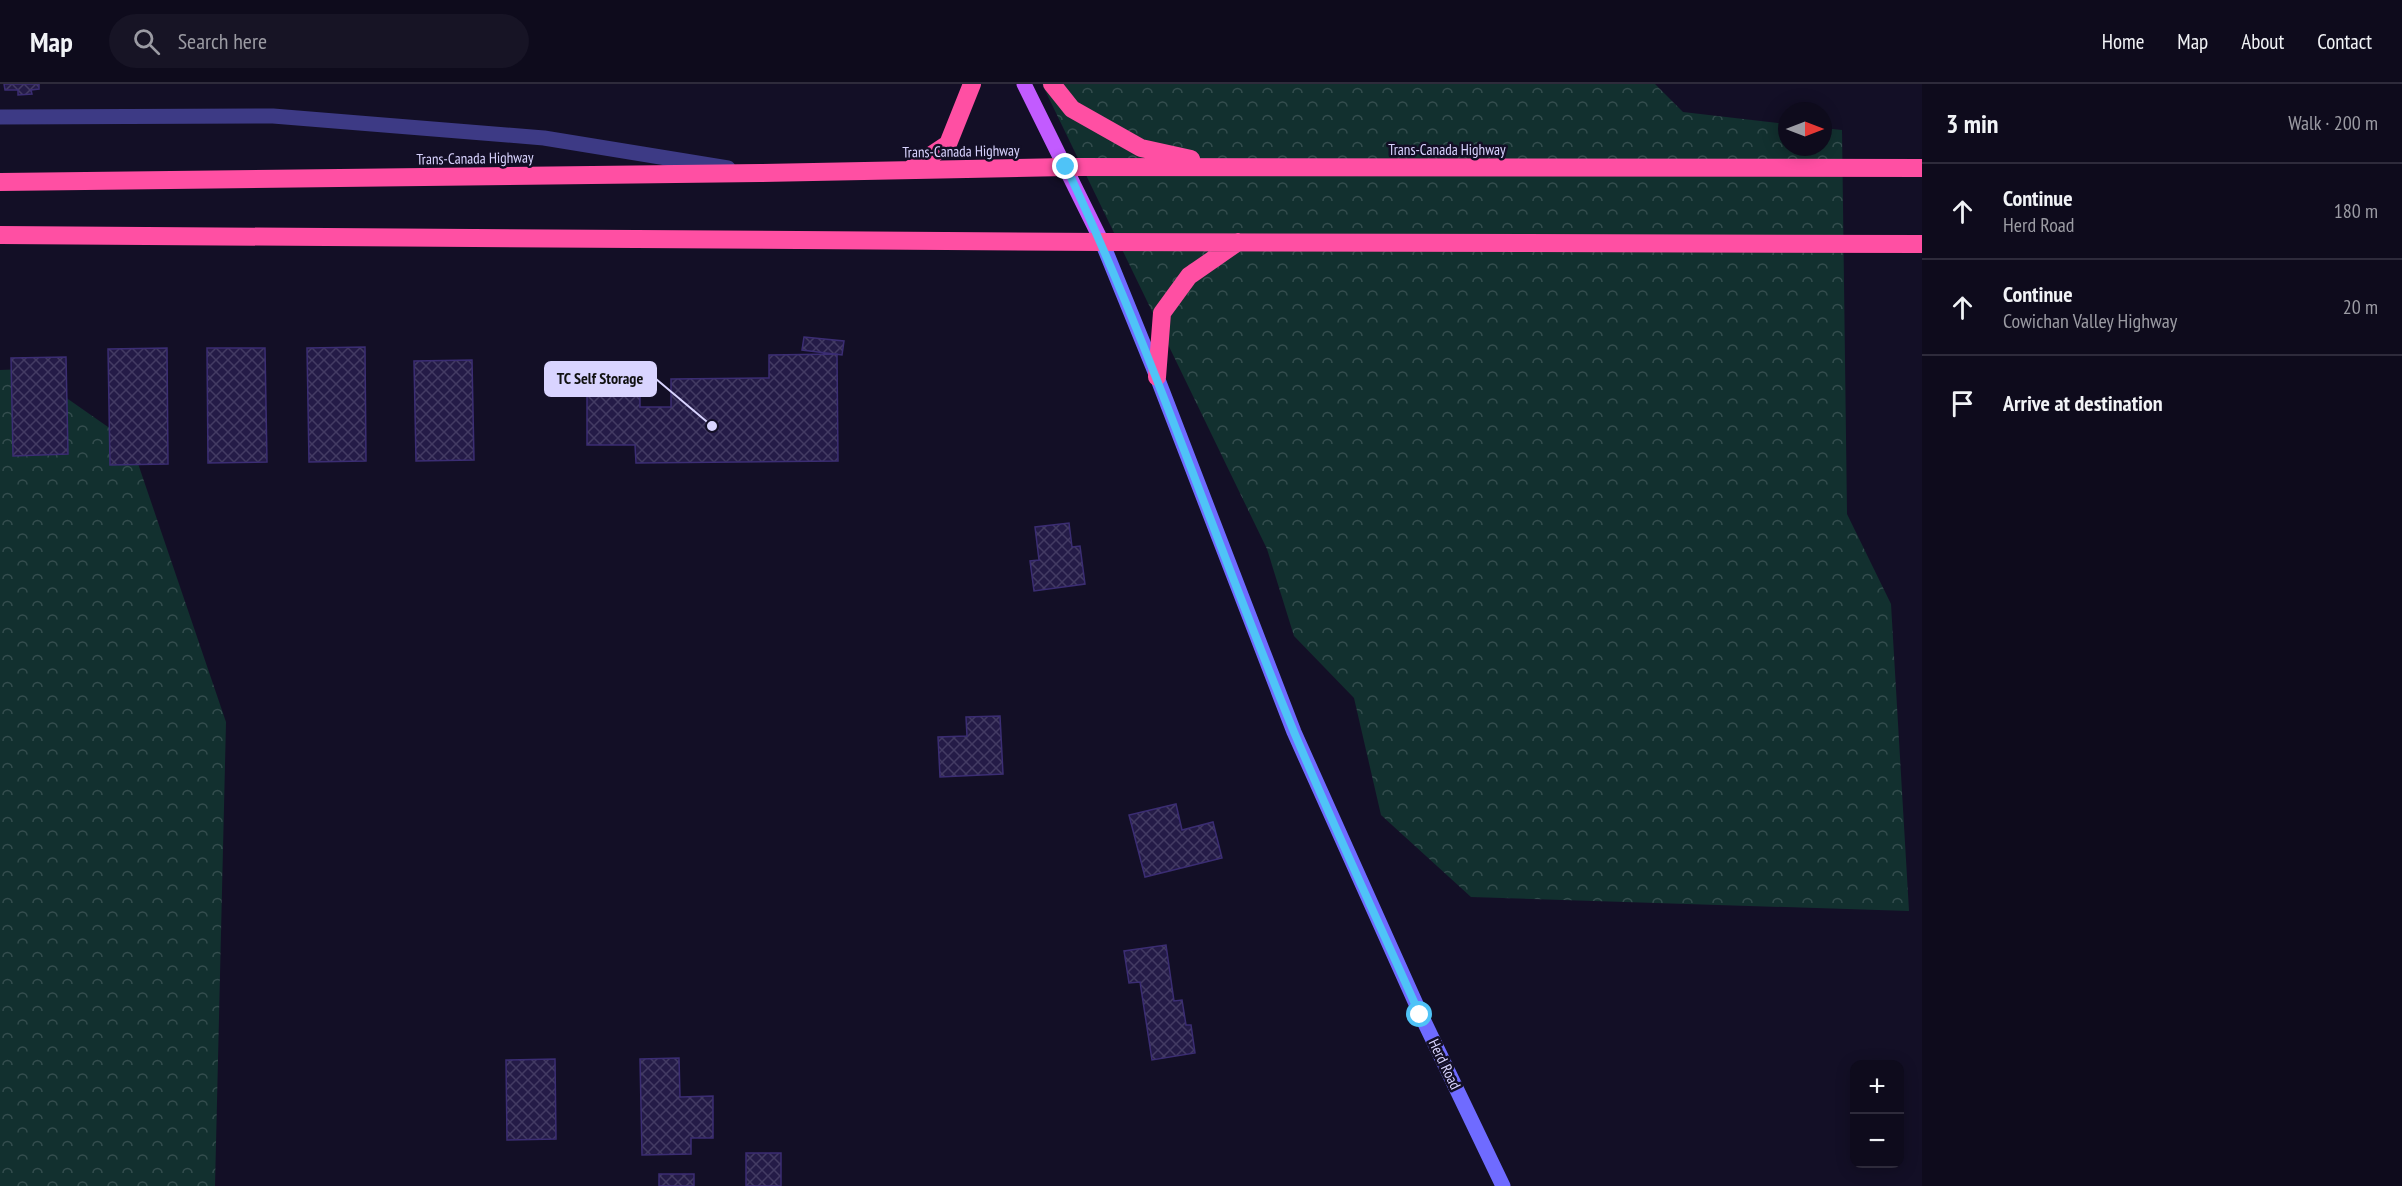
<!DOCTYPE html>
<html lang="en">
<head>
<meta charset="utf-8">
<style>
	body { margin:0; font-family:"PT Sans Narrow",sans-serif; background:#171425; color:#f1f3f6 }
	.controls { position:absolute; right:18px; bottom:18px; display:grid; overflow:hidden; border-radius:12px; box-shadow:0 3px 15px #0003 }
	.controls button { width:54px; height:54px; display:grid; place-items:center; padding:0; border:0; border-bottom:2px solid #2e2b3b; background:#0e0b1c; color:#f1f3f6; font:30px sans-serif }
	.compass { position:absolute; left:1778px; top:18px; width:54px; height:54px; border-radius:50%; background:#0e0b1c; box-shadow:0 3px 15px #0003; rotate:90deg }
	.stop { position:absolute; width:18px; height:18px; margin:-14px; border:4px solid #4fc3f7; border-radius:50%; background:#fff }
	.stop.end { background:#4fc3f7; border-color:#fff; box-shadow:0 2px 6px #0008 }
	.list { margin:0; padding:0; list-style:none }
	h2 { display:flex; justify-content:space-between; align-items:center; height:78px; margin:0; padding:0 24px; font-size:26px }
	h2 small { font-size:20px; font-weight:400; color:#9b9ba3 }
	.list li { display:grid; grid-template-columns:39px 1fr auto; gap:18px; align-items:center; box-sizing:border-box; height:96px; padding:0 24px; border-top:2px solid #2e2b3b }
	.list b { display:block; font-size:22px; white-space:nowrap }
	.list p { margin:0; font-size:20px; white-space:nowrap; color:#9b9ba3 }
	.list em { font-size:20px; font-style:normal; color:#9b9ba3 }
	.icon { flex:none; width:33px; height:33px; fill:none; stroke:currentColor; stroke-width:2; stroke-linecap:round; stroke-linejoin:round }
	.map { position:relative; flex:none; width:1922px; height:1102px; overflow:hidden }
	header { display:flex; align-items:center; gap:36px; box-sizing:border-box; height:84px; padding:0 30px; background:#0e0b1c; border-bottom:2px solid #2e2b3b }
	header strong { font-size:28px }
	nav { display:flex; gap:33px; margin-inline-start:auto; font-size:21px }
	.search { width:420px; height:54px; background:#171425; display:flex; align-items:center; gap:15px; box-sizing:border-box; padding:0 21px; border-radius:33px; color:#9b9ba3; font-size:22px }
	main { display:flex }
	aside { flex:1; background:#0e0b1c }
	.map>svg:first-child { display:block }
	.forest { fill:url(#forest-crowns) }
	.building { fill:url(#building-cross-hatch); stroke:#3b2d73; stroke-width:1.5 }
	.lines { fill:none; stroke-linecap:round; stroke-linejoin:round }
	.lane { stroke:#3d3a85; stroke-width:15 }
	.secondary { stroke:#6f6bff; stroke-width:15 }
	.primary { stroke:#c25bff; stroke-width:15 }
	.highway { stroke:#ff4fa3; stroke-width:18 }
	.route { stroke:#4fc3f7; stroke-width:8 }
	.labels { text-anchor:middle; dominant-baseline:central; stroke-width:5; stroke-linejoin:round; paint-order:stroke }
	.street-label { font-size:15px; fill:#d9d4ff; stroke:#130f26 }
	.leader { fill:none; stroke:#d9d4ff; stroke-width:2 }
	.callout-dot { fill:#d9d4ff; stroke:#130f26; stroke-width:2 }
	.callout { fill:#d9d4ff; stroke:#d9d4ff; stroke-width:2 }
	.callout-label { font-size:16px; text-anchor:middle; font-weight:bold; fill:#111 }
</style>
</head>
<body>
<header>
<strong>Map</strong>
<div class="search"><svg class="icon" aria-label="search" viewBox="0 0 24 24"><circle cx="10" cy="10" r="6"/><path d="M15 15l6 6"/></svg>Search here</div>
<nav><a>Home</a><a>Map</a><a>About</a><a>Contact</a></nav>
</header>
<main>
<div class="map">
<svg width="1922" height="1102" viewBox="0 0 1922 1102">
	<defs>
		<pattern id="forest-crowns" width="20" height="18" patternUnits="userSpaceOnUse" patternTransform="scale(1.5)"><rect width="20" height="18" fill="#12302f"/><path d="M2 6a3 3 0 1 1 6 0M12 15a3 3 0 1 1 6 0" fill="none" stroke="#344d4e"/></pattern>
		<pattern id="building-cross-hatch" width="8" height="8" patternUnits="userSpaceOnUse" patternTransform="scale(1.5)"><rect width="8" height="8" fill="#241b47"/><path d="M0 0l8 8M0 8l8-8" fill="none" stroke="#433b63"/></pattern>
	</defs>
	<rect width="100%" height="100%" fill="#130f26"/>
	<path class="forest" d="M1042,0h613l28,28 104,12v23h36v-19l19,2 5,384 44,90 18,307 -438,-14 -90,-82 -27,-117 -60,-62 -27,-87z
		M25,285l106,74 95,279 -11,464h-215v-816z"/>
	<path class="building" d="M4,0h35v5l-8,1 1,4 -14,1v-5h-13z
		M804,253l40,4 -2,14 -40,-5z
		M365,263l1,114 -57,1 -2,-114z
		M167,264l1,116 -58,1 -2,-116z
		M207,264h58l2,114 -59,1z
		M837,270l1,107 -202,2 -1,-18h-48v-61h30v9h23v14h31v-28l98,-1v-23z
		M66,273l2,97 -55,2 -2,-98z
		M472,276l2,100 -58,1 -2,-100z
		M1069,439l3,24 8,-1 5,38 -51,7 -4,-30 9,-1 -4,-33z
		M1000,632l3,58 -63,3 -2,-40 29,-1 -1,-19z
		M1176,720l6,26 31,-8 9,36 -77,19 -16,-62z
		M1166,861l8,56 8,-1 4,25h5l4,28 -43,7 -12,-78 -11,1 -5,-32z
		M679,974l1,39 33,-1v42h-22v16l-49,1 -2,-96z
		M555,975l1,80 -49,1 -1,-80z
		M746,1069h35v33h-35z
		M659,1090h35v12h-35z"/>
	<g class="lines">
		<path class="lane" d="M0,33l273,-1 271,22 184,30"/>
		<path class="secondary" d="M1102,158l55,135 137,355 127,283 82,171"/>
		<path class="primary" d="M1024,0l78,158"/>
		<path class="highway" d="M1052,0l20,25 69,39 50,11
			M909,86l39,-26 24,-60
			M0,98l760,-9 306,-6 856,1
			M0,151l1102,7 820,2
			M1157,293l5,-64 27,-37 49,-34"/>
	</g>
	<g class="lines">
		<path class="route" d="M1066,83c87,184 150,377 228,565 40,95 84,189 126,283"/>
	</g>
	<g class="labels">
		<g class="street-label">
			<text x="1447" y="65">Trans-Canada Highway</text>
			<text transform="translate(961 67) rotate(-1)">Trans-Canada Highway</text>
			<text transform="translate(475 74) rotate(-1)">Trans-Canada Highway</text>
			<text transform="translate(1445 980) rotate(64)">Herd Road</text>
		</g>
	</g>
	<path class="leader" d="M712 342L656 295"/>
	<circle class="callout-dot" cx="712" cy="342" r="6"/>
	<rect class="callout" x="545" y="278" width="111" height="34" rx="6"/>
	<g class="callout-label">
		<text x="600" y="300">TC Self Storage</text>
	</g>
</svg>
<div class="controls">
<button>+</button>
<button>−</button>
</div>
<svg class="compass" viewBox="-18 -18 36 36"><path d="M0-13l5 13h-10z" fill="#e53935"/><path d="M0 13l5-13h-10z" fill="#9b9ba3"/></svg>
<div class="stop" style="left:1420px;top:931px"></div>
<div class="stop end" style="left:1066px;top:83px"></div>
</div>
<aside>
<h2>3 min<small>Walk · 200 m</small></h2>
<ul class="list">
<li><svg class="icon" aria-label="ahead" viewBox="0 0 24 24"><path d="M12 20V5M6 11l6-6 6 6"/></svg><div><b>Continue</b><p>Herd Road</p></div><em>180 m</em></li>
<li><svg class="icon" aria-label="ahead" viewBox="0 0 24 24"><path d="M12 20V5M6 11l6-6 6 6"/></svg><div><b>Continue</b><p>Cowichan Valley Highway</p></div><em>20 m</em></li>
<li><svg class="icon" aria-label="arrive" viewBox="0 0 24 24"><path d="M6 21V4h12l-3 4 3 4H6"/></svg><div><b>Arrive at destination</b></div></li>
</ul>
</aside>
</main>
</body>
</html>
